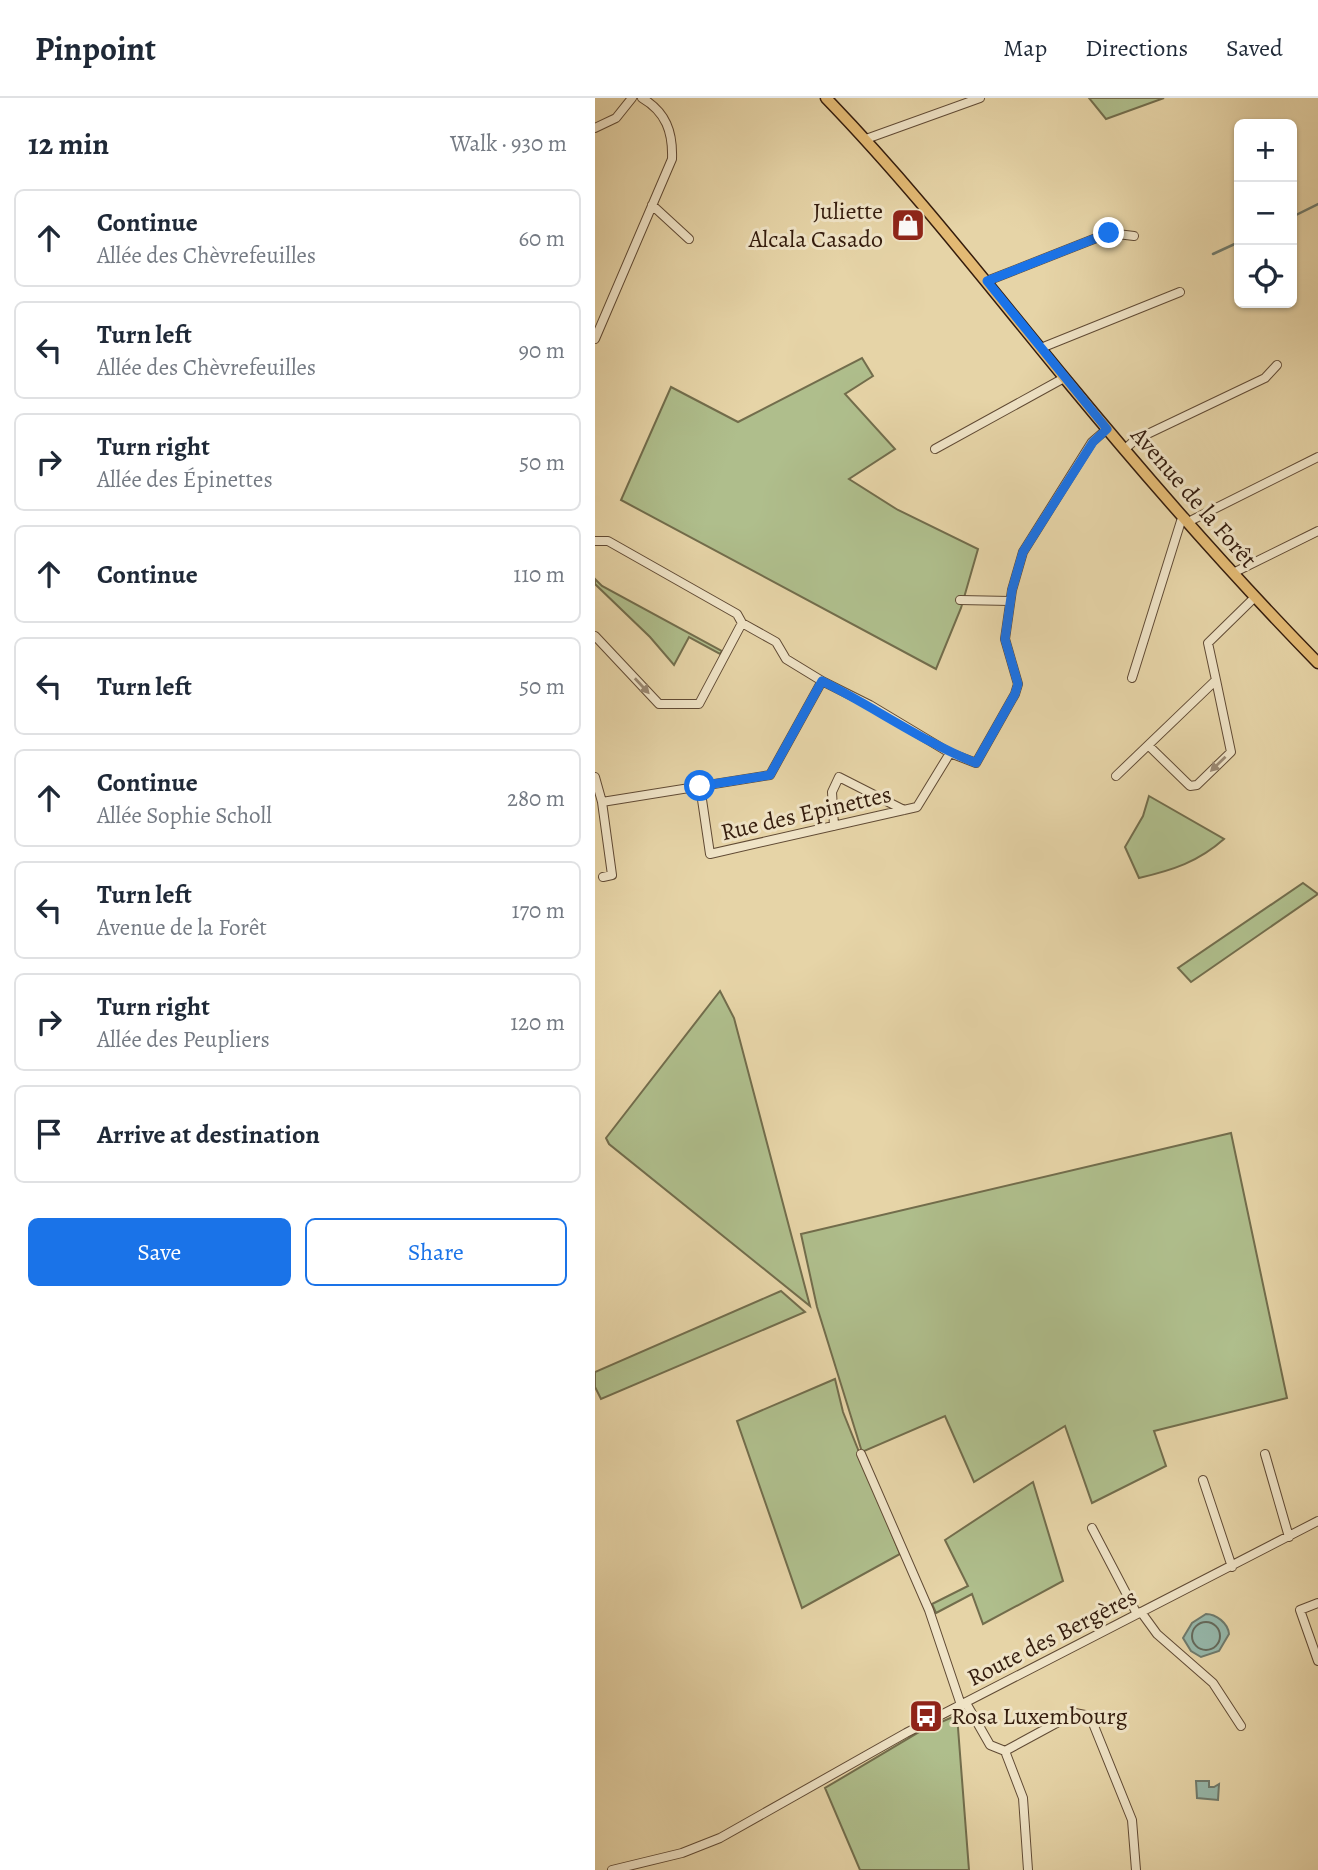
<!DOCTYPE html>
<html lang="en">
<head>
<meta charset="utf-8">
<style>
	body { margin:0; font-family:Alegreya,serif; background:#f6f6f7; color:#1f2937 }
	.controls { position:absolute; right:21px; top:21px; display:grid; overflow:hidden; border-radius:10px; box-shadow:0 2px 5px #0004 }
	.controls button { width:63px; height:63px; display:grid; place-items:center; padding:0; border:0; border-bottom:2px solid #e0e1e3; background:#fff; color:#1f2937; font:35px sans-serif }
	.stop { position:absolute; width:21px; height:21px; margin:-16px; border:5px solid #1a73e8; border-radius:50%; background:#fff }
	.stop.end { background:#1a73e8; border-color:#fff; box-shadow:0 2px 7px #0008 }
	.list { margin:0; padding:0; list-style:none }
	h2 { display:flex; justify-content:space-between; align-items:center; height:91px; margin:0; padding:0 28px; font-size:30px }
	h2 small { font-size:23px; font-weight:400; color:#747a83 }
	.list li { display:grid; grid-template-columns:46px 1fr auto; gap:21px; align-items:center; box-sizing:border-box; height:98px; margin:0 14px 14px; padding:0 14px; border:2px solid #e0e1e3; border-radius:10px }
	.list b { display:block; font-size:26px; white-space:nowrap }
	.list p { margin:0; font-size:23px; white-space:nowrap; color:#747a83 }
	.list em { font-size:23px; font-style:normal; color:#747a83 }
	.actions { display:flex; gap:14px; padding:21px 28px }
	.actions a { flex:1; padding:16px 0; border:2px solid #1a73e8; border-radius:10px; text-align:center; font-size:24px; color:#1a73e8 }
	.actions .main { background:#1a73e8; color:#fff }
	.icon { flex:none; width:38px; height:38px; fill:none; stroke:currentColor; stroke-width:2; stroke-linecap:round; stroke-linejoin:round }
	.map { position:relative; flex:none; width:723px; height:1772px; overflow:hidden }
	header { display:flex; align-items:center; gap:42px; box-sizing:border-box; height:98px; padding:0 35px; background:#fff; border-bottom:2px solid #e0e1e3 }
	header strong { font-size:33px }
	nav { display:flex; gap:38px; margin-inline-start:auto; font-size:24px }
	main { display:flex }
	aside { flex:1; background:#fff }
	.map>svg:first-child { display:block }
	.green { fill:#afbe8c; stroke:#726d4c; stroke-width:2 }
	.water { fill:#96b8ab; stroke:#6f7a6c; stroke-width:2 }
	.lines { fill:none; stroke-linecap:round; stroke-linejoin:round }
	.shore { stroke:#656a5c; stroke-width:2 }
	.stream { stroke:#6f7a6c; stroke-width:2.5 }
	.minor-casing { stroke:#604a34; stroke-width:10 }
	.major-casing { stroke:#341c0d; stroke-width:13 }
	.minor { stroke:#efe3c6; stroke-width:8 }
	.major { stroke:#e3ba74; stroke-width:10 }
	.oneway { fill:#9b8973 }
	.route { stroke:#1a73e8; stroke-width:9 }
	.labels { text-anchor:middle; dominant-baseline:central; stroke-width:6; stroke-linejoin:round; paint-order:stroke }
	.poi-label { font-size:24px; fill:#341c0d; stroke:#efe3c6; text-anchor:end }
	.street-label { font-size:24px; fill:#341c0d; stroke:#efe3c6 }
</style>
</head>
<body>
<header>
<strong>Pinpoint</strong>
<nav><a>Map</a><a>Directions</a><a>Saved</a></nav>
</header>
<main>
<aside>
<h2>12 min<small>Walk · 930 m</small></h2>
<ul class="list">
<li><svg class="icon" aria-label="ahead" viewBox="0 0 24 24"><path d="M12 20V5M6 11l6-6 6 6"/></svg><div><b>Continue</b><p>Allée des Chèvrefeuilles</p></div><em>60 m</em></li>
<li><svg class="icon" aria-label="left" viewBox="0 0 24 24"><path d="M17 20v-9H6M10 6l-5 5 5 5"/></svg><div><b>Turn left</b><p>Allée des Chèvrefeuilles</p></div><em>90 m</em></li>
<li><svg class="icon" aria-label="right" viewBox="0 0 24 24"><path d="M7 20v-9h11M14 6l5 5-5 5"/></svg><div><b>Turn right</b><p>Allée des Épinettes</p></div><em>50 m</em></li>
<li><svg class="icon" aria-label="ahead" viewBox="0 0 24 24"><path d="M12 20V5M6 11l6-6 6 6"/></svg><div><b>Continue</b></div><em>110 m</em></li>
<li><svg class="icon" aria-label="left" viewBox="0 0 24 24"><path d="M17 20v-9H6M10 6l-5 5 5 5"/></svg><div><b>Turn left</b></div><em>50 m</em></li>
<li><svg class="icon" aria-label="ahead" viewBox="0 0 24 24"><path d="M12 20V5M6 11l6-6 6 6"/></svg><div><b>Continue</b><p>Allée Sophie Scholl</p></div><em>280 m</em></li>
<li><svg class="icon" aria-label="left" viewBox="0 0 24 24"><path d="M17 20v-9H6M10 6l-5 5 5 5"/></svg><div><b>Turn left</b><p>Avenue de la Forêt</p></div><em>170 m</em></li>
<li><svg class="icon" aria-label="right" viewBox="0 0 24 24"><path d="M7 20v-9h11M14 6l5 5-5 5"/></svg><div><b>Turn right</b><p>Allée des Peupliers</p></div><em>120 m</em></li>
<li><svg class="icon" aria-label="arrive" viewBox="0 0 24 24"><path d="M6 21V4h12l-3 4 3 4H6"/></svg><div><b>Arrive at destination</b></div></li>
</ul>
<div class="actions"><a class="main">Save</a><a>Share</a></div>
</aside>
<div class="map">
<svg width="723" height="1772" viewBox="0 0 723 1772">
	<rect width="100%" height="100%" fill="#e6d4a7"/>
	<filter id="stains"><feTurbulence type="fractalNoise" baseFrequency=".00286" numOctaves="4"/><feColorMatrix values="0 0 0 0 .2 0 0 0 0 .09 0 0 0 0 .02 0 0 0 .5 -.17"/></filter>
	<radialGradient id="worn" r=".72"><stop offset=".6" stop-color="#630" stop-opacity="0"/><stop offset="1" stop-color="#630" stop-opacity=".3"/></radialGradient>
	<path class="green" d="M494,0h75l-58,21z
		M267,260l11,18 -28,18 50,55 -46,30 49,31 80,39 -17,59 -25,61 -315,-169 50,-113 67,35z
		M0,481l7,7 120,65 -2,3 -31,-17 -15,28 -24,-28 -55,-53z
		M554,698l75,43c-26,23 -51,31 -85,39l-14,-31 18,-31z
		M708,785l15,11 -127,88 -13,-14z
		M125,893l14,27 76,288 -201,-162 -3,-6z
		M636,1035l56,265 -133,33 12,35 -74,37 -27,-77 -91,56 -29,-66 -83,36 -45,-145 -16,-73z
		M186,1193l24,21 -204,87 -6,-12v-15z
		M240,1281l8,33 57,142 -98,54 -65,-187z
		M438,1384l30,99 -80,43 -11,-30 -36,19 -4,-9 36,-18 -23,-46z
		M362,1617l12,155h-109l-35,-82 96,-57z"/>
	<path class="water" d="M611,1516c10,0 22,9 23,20l-10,17 -18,6 -10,-6 -8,-13 9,-15z
		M601,1683h13v6h5l5,-3 -1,16 -21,-2z"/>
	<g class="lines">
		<path class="shore" d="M597 1538a14 14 0 1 1 28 0a14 14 0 1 1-28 0Z"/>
		<path class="stream" d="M697,119l26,-13
			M618,156l26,-12"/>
		<g class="minor-casing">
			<path id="minor" d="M0,30l21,-10 16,-20
				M271,41l114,-41
				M57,107l37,34
				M392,183l122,-48 25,3
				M0,241l77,-180c1,-27 -6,-47 -30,-61
				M446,250l139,-56
				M340,351l129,-71
				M530,351l10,-9 130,-62 12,-13
				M593,424l130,-65
				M0,443h13l129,73 5,9 34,19 10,17 36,22 48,24 80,48 26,10 39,-69 3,-10 -13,-45 7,-49 11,-38 69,-110 15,-13
				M638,475l85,-42
				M365,502l50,1
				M0,538l64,68h40l43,-81
				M537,580l49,-157 4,-3
				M554,648l41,40 7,-1 34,-33 -15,-72
				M521,678l100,-96 -8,-37 47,-46
				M0,679l7,25 10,73 -9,2
				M105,688l10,68 207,-47 33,-54
				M7,704l168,-27 52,-94
				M239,728l-2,-34 7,-15 65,33
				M266,1356l68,156 32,95
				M670,1356l24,83
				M608,1382l29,87
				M497,1430l45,86
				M723,1505l-18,7 18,51
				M546,1514l16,22 56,49 28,43
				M371,1605l24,42 15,6
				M410,1653l70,-38 15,3 42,104 4,50
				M410,1653l18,47 5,72
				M17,1772l70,-17 38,-15 186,-105 412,-212"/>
		</g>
		<g class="major-casing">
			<path id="major" d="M231,0c88,91 161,186 241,283 80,97 163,192 251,282"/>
		</g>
		<use href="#minor" class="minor"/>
		<use href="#major" class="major"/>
	</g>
	<defs><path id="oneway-solid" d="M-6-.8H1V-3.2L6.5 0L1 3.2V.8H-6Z" transform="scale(1.75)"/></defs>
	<g class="oneway">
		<use href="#oneway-solid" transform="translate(47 588) rotate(47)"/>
		<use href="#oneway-solid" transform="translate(623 666) rotate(136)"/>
	</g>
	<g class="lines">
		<path class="route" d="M105,688l70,-11 52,-94c52,26 101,61 154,82l39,-69 3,-10 -13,-45 7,-49 11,-38 70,-110 14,-13 -120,-148 122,-48"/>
	</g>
	<defs>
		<g id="shop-square" transform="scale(1.75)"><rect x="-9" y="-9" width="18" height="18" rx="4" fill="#8f2418" stroke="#efe3c6"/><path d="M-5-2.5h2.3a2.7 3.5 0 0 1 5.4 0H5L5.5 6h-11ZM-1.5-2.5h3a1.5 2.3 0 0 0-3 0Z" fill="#fff"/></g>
		<g id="bus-square" transform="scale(1.75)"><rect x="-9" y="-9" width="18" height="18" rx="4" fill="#8f2418" stroke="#efe3c6"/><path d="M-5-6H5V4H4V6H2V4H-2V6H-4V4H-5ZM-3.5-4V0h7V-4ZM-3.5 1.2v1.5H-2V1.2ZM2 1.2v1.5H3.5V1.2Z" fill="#fff"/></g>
	</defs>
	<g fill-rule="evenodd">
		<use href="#shop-square" x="313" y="127"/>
		<use href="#bus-square" x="331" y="1618"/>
	</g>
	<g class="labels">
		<g class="poi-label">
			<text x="288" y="113">Juliette<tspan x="288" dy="28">Alcala Casado</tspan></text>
			<text x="356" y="1618" text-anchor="start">Rosa Luxembourg</text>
		</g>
		<g class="street-label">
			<text transform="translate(599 399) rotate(49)">Avenue de la Forêt</text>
			<text transform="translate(211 715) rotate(-13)">Rue des Epinettes</text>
			<text transform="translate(457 1539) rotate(-27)">Route des Bergères</text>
		</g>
	</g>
	<rect width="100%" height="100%" filter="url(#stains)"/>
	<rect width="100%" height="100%" fill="url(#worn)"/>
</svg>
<div class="controls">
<button>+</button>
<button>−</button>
<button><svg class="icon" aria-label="locate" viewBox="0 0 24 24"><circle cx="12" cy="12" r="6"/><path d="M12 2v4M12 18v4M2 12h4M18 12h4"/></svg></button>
</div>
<div class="stop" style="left:105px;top:688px"></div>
<div class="stop end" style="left:514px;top:135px"></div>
</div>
</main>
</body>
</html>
